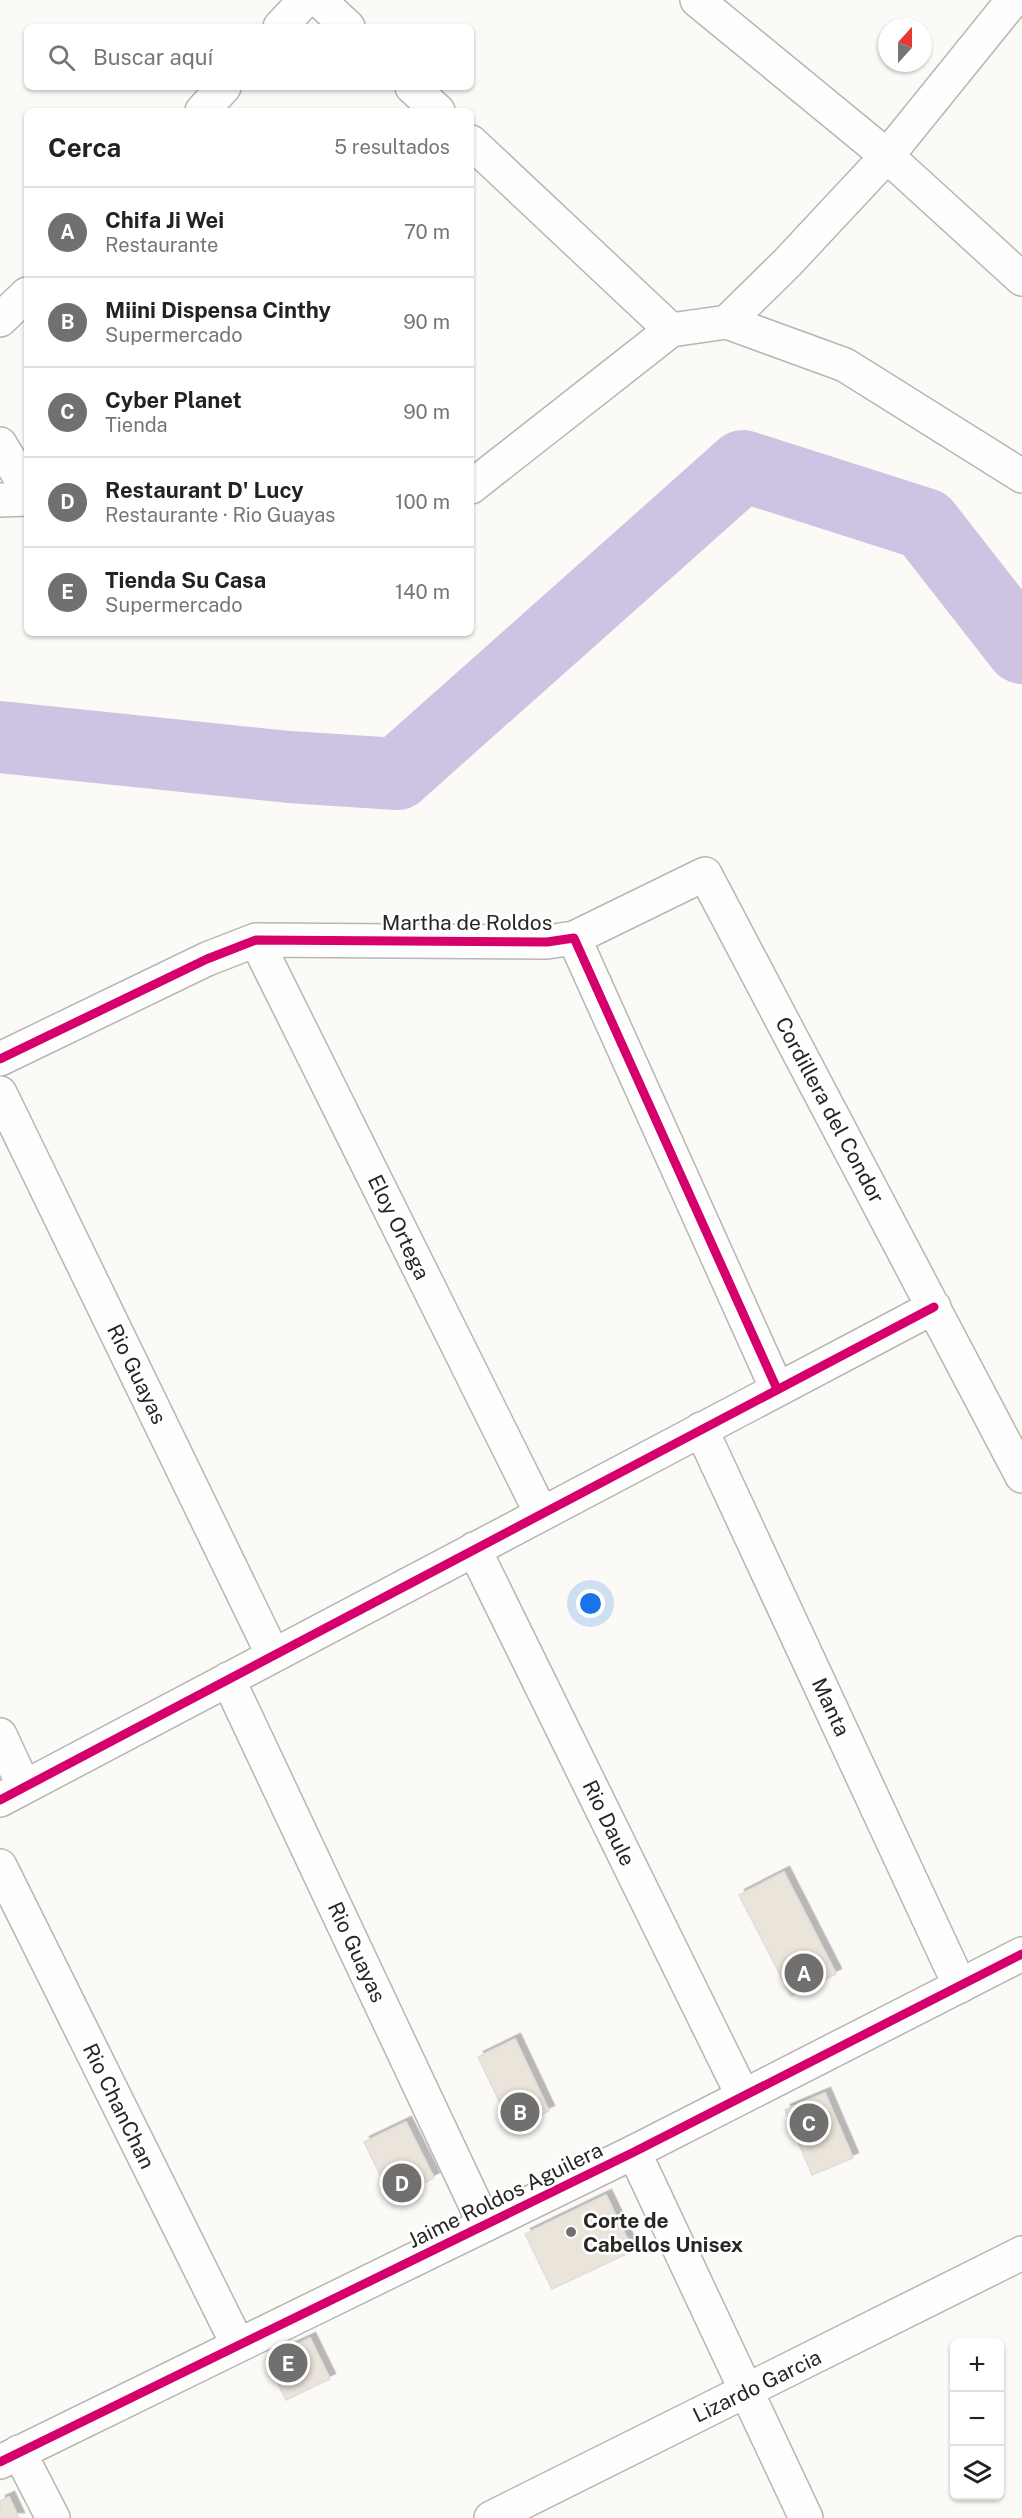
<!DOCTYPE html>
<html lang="es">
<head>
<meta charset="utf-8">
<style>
	body { margin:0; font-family:"Public Sans",sans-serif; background:#f2f2f2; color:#222 }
	.controls { position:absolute; right:18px; bottom:18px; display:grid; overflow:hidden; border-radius:9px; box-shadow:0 2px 4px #0004 }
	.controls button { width:54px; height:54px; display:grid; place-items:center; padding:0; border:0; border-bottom:2px solid #e0e0e0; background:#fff; color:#222; font:30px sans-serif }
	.compass { position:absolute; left:878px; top:18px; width:54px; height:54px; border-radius:50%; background:#fff; box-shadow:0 2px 4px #0004; rotate:21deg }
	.you { position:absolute; left:591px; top:1604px; width:21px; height:21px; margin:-15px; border:4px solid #fff; border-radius:50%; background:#1a73e8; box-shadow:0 0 0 9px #1a73e833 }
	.badge { display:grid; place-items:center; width:39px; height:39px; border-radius:50%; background:#72706e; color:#fff; font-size:20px; font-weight:700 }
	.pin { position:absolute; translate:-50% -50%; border:3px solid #fff; box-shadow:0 2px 6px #0006 }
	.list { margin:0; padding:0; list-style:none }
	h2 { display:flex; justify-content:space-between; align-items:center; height:78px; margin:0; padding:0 24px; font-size:26px }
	h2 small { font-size:20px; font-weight:400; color:#767676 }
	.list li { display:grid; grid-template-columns:39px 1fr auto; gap:18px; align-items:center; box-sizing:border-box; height:90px; padding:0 24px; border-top:2px solid #e0e0e0 }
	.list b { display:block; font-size:22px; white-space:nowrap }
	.list p { margin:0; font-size:20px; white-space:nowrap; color:#767676 }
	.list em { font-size:20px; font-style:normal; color:#767676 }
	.icon { flex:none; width:33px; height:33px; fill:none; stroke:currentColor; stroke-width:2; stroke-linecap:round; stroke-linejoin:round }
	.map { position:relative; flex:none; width:1022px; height:2518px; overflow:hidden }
	.search { position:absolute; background:#fff; box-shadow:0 2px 4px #0004; left:24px; top:24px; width:450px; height:66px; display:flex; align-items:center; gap:15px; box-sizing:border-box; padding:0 21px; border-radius:9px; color:#767676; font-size:22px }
	.panel { position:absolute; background:#fff; box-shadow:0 2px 4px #0004; left:24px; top:108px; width:450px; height:528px; border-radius:9px }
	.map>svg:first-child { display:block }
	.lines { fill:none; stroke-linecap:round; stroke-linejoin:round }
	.river { stroke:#cfc3e3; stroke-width:72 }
	.building { fill:#ebe4da; stroke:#e0dedc; stroke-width:1.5; filter:url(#shadow) }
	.minor-casing { stroke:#b8b6b3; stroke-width:36 }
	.tertiary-casing { stroke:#b8b6b3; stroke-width:36 }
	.minor { stroke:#fffefe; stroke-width:33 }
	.tertiary { stroke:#fffefe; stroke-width:33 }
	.cycleway-casing { stroke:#fff; stroke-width:13 }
	.cycleway { stroke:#d6006c; stroke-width:9 }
	.poi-dot { fill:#72706e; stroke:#fff; stroke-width:2 }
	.labels { text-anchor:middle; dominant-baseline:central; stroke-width:5; stroke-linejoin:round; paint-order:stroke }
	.street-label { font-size:21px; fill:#282624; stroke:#fff }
	.poi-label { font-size:21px; font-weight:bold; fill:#282624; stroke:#fff; text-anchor:start }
</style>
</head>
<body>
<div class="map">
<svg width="1022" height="2518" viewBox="0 0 1022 2518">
	<defs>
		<filter id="shadow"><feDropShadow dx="5.5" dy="-5.5" stdDeviation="0" flood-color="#0004"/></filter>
	</defs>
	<rect width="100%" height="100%" fill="#fcfaf7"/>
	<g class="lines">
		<path class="river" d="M0,737l289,30 108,7 346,-308 182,58 97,124"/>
	</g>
	<path class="building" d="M784,1872l52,102 -45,22 -52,-101z
		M515,2039l34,72 -37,17 -34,-71z
		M825,2093l28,65 -41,17 -27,-65z
		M406,2122l28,56 -42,21 -28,-57z
		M606,2195l27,56 -81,38 -27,-55z
		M310,2338l20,41 -44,21 -20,-41z
		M9,2497l10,21h-19v-17z"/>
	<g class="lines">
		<g class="minor-casing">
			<path id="minor" d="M319,0l29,27
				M697,0l190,156 135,123
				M280,27l25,-27
				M412,87l26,24
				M202,111l22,-24
				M471,142l200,188
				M0,320l27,-26
				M727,322l118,43 177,111
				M0,444l27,45
				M471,487l200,-157 56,-8 60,-59 100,-107 126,-156
				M0,500l27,-1
				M574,938l131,-64 317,602
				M256,940l285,573
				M0,1059l207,-100 49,-19 291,2 27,-4 203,451
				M0,1093l273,562
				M701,1429l259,557
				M474,1549l269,547
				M228,1679l257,546
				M0,1735l24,52
				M0,1800l934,-493
				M0,1866l238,479
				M634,2152l172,366
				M19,2452l34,66
				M491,2518l531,-265"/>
		</g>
		<g class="tertiary-casing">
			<path id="tertiary" d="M0,2462l634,-310 388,-198"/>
		</g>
		<use href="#minor" class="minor"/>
		<use href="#tertiary" class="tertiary"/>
		<g class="cycleway-casing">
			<path id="cycleway" d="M0,1059l207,-100 49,-19 291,2 27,-4 203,451
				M0,1800l934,-493
				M0,2462l634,-310 388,-198"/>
		</g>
		<use href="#cycleway" class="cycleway"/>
	</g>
	<circle class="poi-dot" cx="571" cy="2232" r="6"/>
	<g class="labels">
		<g class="street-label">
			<text x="467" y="922">Martha de Roldos</text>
			<text transform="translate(830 1110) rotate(62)">Cordillera del Condor</text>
			<text transform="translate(399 1227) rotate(64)">Eloy Ortega</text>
			<text transform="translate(137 1374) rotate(64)">Rio Guayas</text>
			<text transform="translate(831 1707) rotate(65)">Manta</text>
			<text transform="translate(609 1823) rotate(64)">Rio Daule</text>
			<text transform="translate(357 1952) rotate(65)">Rio Guayas</text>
			<text transform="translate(119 2106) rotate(64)">Rio ChanChan</text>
			<text transform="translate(505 2195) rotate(-26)">Jaime Roldos Aguilera</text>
			<text transform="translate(757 2386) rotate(-26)">Lizardo Garcia</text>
		</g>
		<g class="poi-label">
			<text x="583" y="2220">Corte de<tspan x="583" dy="24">Cabellos Unisex</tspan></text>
		</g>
	</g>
</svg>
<div class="controls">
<button>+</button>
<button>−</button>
<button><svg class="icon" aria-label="layers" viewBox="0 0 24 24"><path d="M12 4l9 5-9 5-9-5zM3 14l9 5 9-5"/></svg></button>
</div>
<svg class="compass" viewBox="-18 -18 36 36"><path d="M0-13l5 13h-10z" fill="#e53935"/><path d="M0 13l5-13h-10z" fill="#767676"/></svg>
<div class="you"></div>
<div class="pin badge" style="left:804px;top:1973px">A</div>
<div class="pin badge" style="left:520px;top:2112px">B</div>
<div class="pin badge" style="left:809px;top:2123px">C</div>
<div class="pin badge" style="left:402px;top:2183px">D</div>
<div class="pin badge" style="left:288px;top:2363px">E</div>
<div class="search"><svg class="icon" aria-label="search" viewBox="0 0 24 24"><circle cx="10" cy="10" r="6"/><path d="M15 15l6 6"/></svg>Buscar aquí</div>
<section class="panel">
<h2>Cerca<small>5 resultados</small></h2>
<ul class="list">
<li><span class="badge">A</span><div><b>Chifa Ji Wei</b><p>Restaurante</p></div><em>70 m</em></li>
<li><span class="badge">B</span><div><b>Miini Dispensa Cinthy</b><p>Supermercado</p></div><em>90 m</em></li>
<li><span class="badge">C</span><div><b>Cyber Planet</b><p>Tienda</p></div><em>90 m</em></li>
<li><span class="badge">D</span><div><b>Restaurant D' Lucy</b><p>Restaurante · Rio Guayas</p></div><em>100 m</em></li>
<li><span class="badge">E</span><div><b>Tienda Su Casa</b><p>Supermercado</p></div><em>140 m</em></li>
</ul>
</section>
</div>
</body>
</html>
